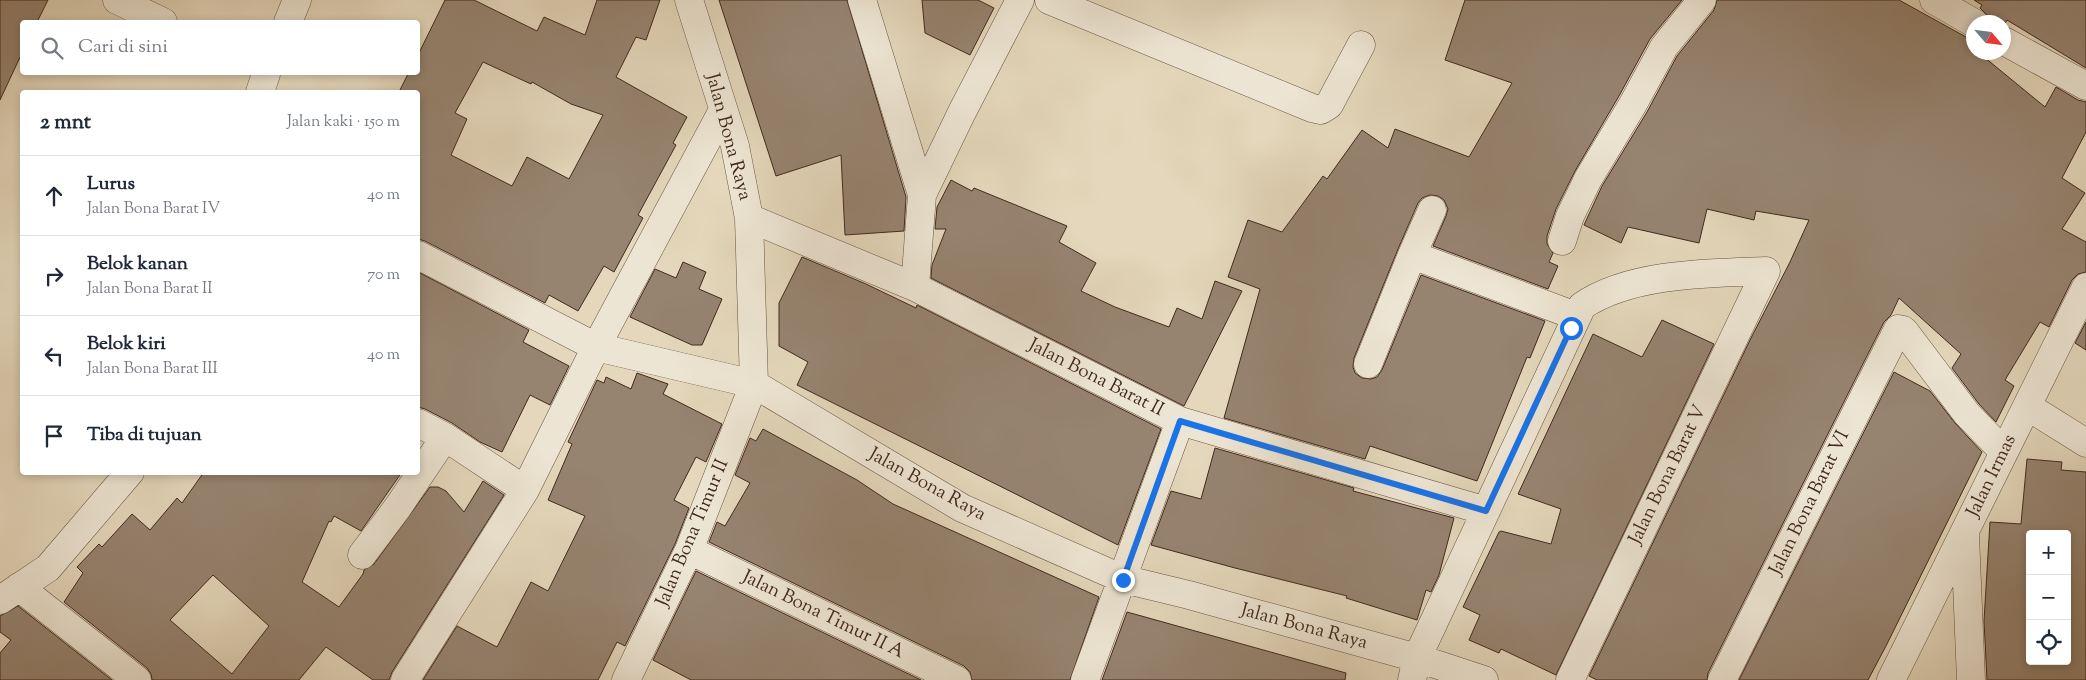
<!DOCTYPE html>
<html lang="id">
<head>
<meta charset="utf-8">
<style>
	body { margin:0; font-family:"Sorts Mill Goudy",serif; background:#f6f6f7; color:#1f2937 }
	.controls { position:absolute; right:15px; bottom:15px; display:grid; overflow:hidden; border-radius:5px; box-shadow:0 2px 8px #0003 }
	.controls button { width:45px; height:45px; display:grid; place-items:center; padding:0; border:0; border-bottom:1px solid #e0e1e3; background:#fff; color:#1f2937; font:25px sans-serif }
	.compass { position:absolute; left:1966px; top:15px; width:45px; height:45px; border-radius:50%; background:#fff; box-shadow:0 2px 8px #0003; rotate:118deg }
	.stop { position:absolute; width:15px; height:15px; margin:-11px; border:4px solid #1a73e8; border-radius:50%; background:#fff }
	.stop.end { background:#1a73e8; border-color:#fff; box-shadow:0 1px 5px #0008 }
	.list { margin:0; padding:0; list-style:none }
	h2 { display:flex; justify-content:space-between; align-items:center; height:65px; margin:0; padding:0 20px; font-size:21px }
	h2 small { font-size:16px; font-weight:400; color:#747a83 }
	.list li { display:grid; grid-template-columns:32px 1fr auto; gap:15px; align-items:center; box-sizing:border-box; height:80px; padding:0 20px; border-top:1px solid #e0e1e3 }
	.list b { display:block; font-size:19px; white-space:nowrap }
	.list p { margin:0; font-size:16px; white-space:nowrap; color:#747a83 }
	.list em { font-size:16px; font-style:normal; color:#747a83 }
	.icon { flex:none; width:28px; height:28px; fill:none; stroke:currentColor; stroke-width:2; stroke-linecap:round; stroke-linejoin:round }
	.map { position:relative; flex:none; width:2086px; height:680px; overflow:hidden }
	.search { position:absolute; background:#fff; box-shadow:0 2px 8px #0003; left:20px; top:20px; width:400px; height:55px; display:flex; align-items:center; gap:12px; box-sizing:border-box; padding:0 18px; border-radius:5px; color:#747a83; font-size:19px }
	.panel { position:absolute; background:#fff; box-shadow:0 2px 8px #0003; left:20px; top:90px; width:400px; height:385px; border-radius:5px }
	.map>svg:first-child { display:block }
	.building { fill:#968370; stroke:#42291e; fill-rule:evenodd }
	.lines { fill:none; stroke-linecap:round; stroke-linejoin:round }
	.minor-casing { stroke:#6a5445; stroke-width:29 }
	.minor { stroke:#ede5d3; stroke-width:28 }
	.route { stroke:#1a73e8; stroke-width:6 }
	.labels { text-anchor:middle; dominant-baseline:central; stroke-width:4.5; stroke-linejoin:round; paint-order:stroke }
	.street-label { font-size:19px; fill:#42291e; stroke:#ede5d3 }
</style>
</head>
<body>
<div class="map">
<svg width="2086" height="680" viewBox="0 0 2086 680">
	<rect width="100%" height="100%" fill="#e4d7bb"/>
	<filter id="stains"><feTurbulence type="fractalNoise" baseFrequency=".004" numOctaves="4"/><feColorMatrix values="0 0 0 0 .2 0 0 0 0 .09 0 0 0 0 .02 0 0 0 .5 -.17"/></filter>
	<radialGradient id="worn" r=".72"><stop offset=".6" stop-color="#630" stop-opacity="0"/><stop offset="1" stop-color="#630" stop-opacity=".3"/></radialGradient>
	<path class="building" d="M0,0h48l-11,22h-15v31l-22,47z
		M445,0h29l63,31 7,-14 41,18 12,-35h63l-14,40 -10,-3 -20,40 71,40 -14,26 3,2 -38,70 5,3 -29,54 -10,-6 -26,45 -29,-16 -4,8 -120,-62 -7,-2v-147h-19l10,-20h9v-17zM483,62l48,22 1,-2 39,22 32,11 -34,64 -42,-22 -15,29 -61,-31 16,-36 -12,-6z
		M719,0h128l59,197 -2,34 -59,4 -4,-80 -65,21z
		M922,0h56l16,8 -24,47 -45,-22z
		M1465,0h217l-32,39 -31,57 -44,75 -19,38 -9,27v8l6,9 -4,9 9,4 -10,23 -115,-43 13,-30 2,-7 -4,-9 -6,-4 -8,-1 -8,3 -4,5 -20,46 -44,109 -1,9 2,6 7,5 9,1 6,-2 5,-7 39,-95 124,46 -15,37 -3,-1 -50,124 -107,-35 -5,13 -141,-41 36,-129 -32,-12 20,-57 34,12 41,-56 4,3 35,-49 26,18 7,-19 74,28 43,-74 -67,-23z
		M1717,0h182l67,37 8,2v13h12l-2,5 61,50 11,-20 22,13 8,2v30l-24,46 23,15 -23,36 24,13v30l-8,2 -6,6 -23,47 -9,-5 -35,58 9,6 -18,36 -17,-18 -27,-36 9,-14 -62,-56 -8,17 -7,7 -176,351 -1,7h-110l-8,-4 162,-338 39,-76 19,-42 -53,-9 -2,9 -47,-11 -8,34 -71,-16 -7,16 -37,-18 18,-39 45,-74 30,-56 37,-46z
		M1974,0h112v68l-79,-48 -3,5v-3h-14l-3,-7 -7,-7 2,-3z
		M951,180l21,11 2,-3 93,38 -8,16 37,21 -15,28 34,16 54,20 8,-19 25,11 13,-38 27,10 -58,115 -253,-128 1,-13 14,-36h-11l2,-22z
		M802,257l64,27 50,24 1,-3 244,124 -43,116 -321,-160 11,-23 -29,-16v-43z
		M683,262l23,10 -7,17 23,10 -20,46h-10l-62,-28 25,-48 21,9z
		M418,272l111,58 -6,12 46,24 -19,39 -20,-10 -28,57 -22,-10 -28,-19 -27,-14 -7,-2z
		M1662,320l52,24 -158,331 -55,-26 -2,4 -30,-13 11,-25 -17,-8 36,-75 2,-1 50,13 10,-35 -43,-15 75,-160 49,23z
		M2086,322v28l-11,-7z
		M1894,372l36,19 25,32 27,29 -95,192 -19,36h-129z
		M637,373l31,11 -5,10 59,30 -16,38 -10,-5 -22,43 15,8 -14,36 -50,102 -8,-4 -19,38h-175l34,-54 40,21 34,-65 17,9 37,-75 -37,-16 24,-56 -4,-2 29,-62 7,3 2,-6 25,12z
		M763,429l94,51 36,24 206,93 -29,83h-98l-2,-8 -6,-6 -255,-124 8,-20 8,4 25,-43 -15,-8 15,-37 6,3z
		M1215,448l139,40 -1,3 101,27 -15,57 -8,17 -5,-2 -9,30 -71,-22 1,-2 -112,-28 -84,-23 20,-54 30,8z
		M2027,459l35,3 -1,8 25,2v208h-99l-3,-59 6,-99 31,2zM2030,534h37v127h-37z
		M204,472h198l-41,59 -27,-15 -3,6 -2,-1 -27,61 37,25 24,-33 1,-4 10,-6 56,-77h8l8,4 18,21 19,-31 21,14 -112,177 -3,8h-16l-47,-33 -27,33h-147l-1,-6 -4,-6 -83,-66 19,-29 -6,-6 22,-23 3,3 30,-33 18,16 27,-32 5,5zM213,575l56,51 -37,48 -62,-54z
		M696,571l225,109h-230l-38,-20z
		M18,606l94,74h-112v-27l11,-13 -11,-8v-16z
		M1127,612l219,61 -1,7h-243z"/>
	<g class="lines">
		<g class="minor-casing">
			<path id="minor" d="M117,0l46,22
				M862,0l60,195 -7,92
				M1049,0l263,108 9,2 8,-5 32,-60
				M1934,0l40,23
				M288,22l9,-22
				M2004,41l82,45
				M260,92l6,-18 -2,-2
				M922,195l40,-83 58,-112
				M749,218l166,69 265,134 306,90
				M1562,241l8,-25 18,-37 45,-75 31,-57 38,-47
				M418,255l178,92 158,37 208,124 161,71 66,16 228,63 67,22
				M1412,255l164,61
				M1368,364l44,-109 20,-45
				M2027,406l59,37
				M418,423l27,14 80,53
				M1965,535l6,145
				M689,550l268,130
				M362,555l36,-48 47,-70
				M19,587l118,93
				M0,600l48,-32 82,-96
				M405,680l120,-190 71,-143 127,-237
				M626,680l63,-130 65,-166 -5,-166 -14,-72 -46,-146
				M1085,680l95,-259
				M1412,680l5,-22 165,-352c48,-33 127,-33 184,-35l-196,409
				M1722,680l176,-351 5,1 2,2 62,82 37,38
				M1891,680l195,-393"/>
		</g>
		<use href="#minor" class="minor"/>
	</g>
	<g class="lines">
		<path class="route" d="M1123,580l57,-159 306,90 85,-183"/>
	</g>
	<g class="labels">
		<g class="street-label">
			<text transform="translate(728 137) rotate(75)">Jalan Bona Raya</text>
			<text transform="translate(1096 378) rotate(27)">Jalan Bona Barat II</text>
			<text transform="translate(1668 475) rotate(-64)">Jalan Bona Barat V</text>
			<text transform="translate(1992 476) rotate(-64)">Jalan Irmas</text>
			<text transform="translate(927 485) rotate(29)">Jalan Bona Raya</text>
			<text transform="translate(1810 503) rotate(-64)">Jalan Bona Barat VI</text>
			<text transform="translate(693 533) rotate(-67)">Jalan Bona Timur II</text>
			<text transform="translate(823 615) rotate(26)">Jalan Bona Timur II A</text>
			<text transform="translate(1304 627) rotate(15)">Jalan Bona Raya</text>
		</g>
	</g>
	<rect width="100%" height="100%" filter="url(#stains)"/>
	<rect width="100%" height="100%" fill="url(#worn)"/>
</svg>
<div class="controls">
<button>+</button>
<button>−</button>
<button><svg class="icon" aria-label="locate" viewBox="0 0 24 24"><circle cx="12" cy="12" r="6"/><path d="M12 2v4M12 18v4M2 12h4M18 12h4"/></svg></button>
</div>
<svg class="compass" viewBox="-18 -18 36 36"><path d="M0-13l5 13h-10z" fill="#e53935"/><path d="M0 13l5-13h-10z" fill="#747a83"/></svg>
<div class="stop" style="left:1571px;top:328px"></div>
<div class="stop end" style="left:1123px;top:580px"></div>
<div class="search"><svg class="icon" aria-label="search" viewBox="0 0 24 24"><circle cx="10" cy="10" r="6"/><path d="M15 15l6 6"/></svg>Cari di sini</div>
<section class="panel">
<h2>2 mnt<small>Jalan kaki · 150 m</small></h2>
<ul class="list">
<li><svg class="icon" aria-label="ahead" viewBox="0 0 24 24"><path d="M12 20V5M6 11l6-6 6 6"/></svg><div><b>Lurus</b><p>Jalan Bona Barat IV</p></div><em>40 m</em></li>
<li><svg class="icon" aria-label="right" viewBox="0 0 24 24"><path d="M7 20v-9h11M14 6l5 5-5 5"/></svg><div><b>Belok kanan</b><p>Jalan Bona Barat II</p></div><em>70 m</em></li>
<li><svg class="icon" aria-label="left" viewBox="0 0 24 24"><path d="M17 20v-9H6M10 6l-5 5 5 5"/></svg><div><b>Belok kiri</b><p>Jalan Bona Barat III</p></div><em>40 m</em></li>
<li><svg class="icon" aria-label="arrive" viewBox="0 0 24 24"><path d="M6 21V4h12l-3 4 3 4H6"/></svg><div><b>Tiba di tujuan</b></div></li>
</ul>
</section>
</div>
</body>
</html>
